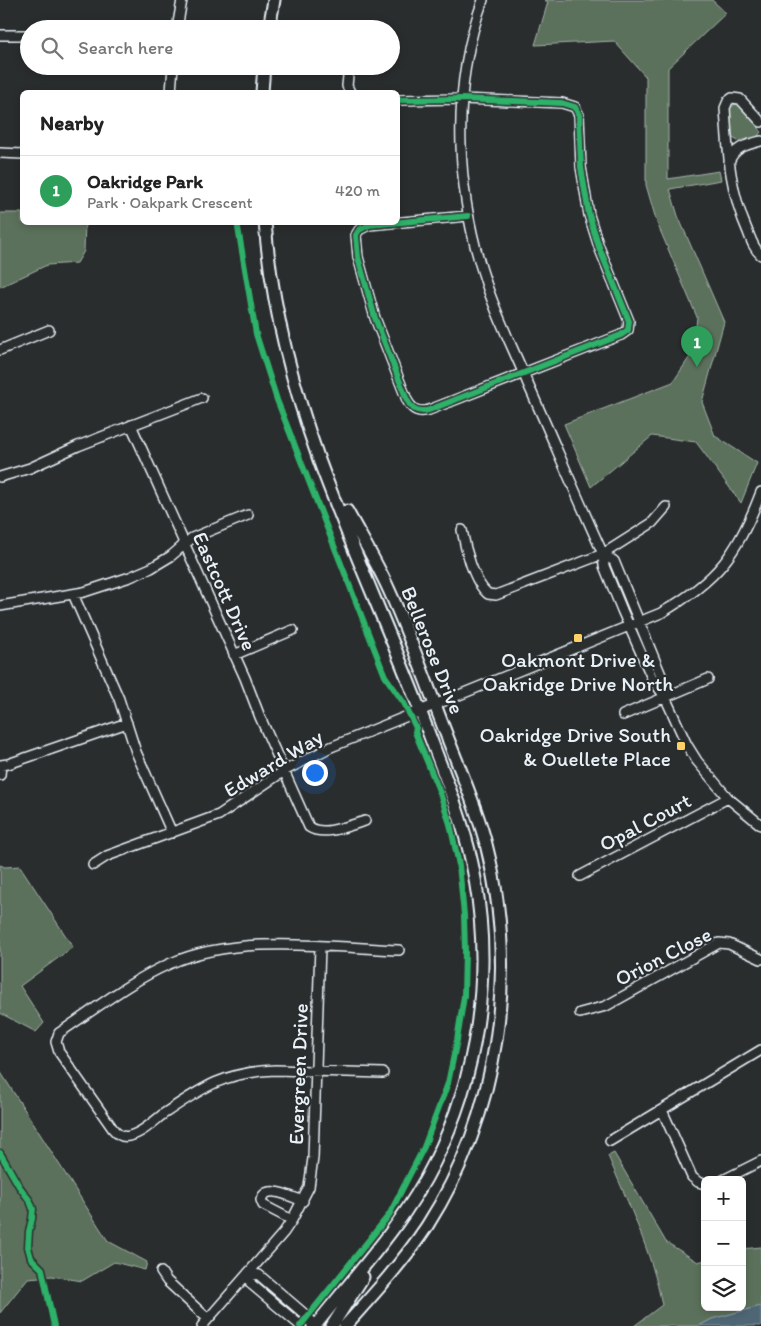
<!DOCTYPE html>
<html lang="en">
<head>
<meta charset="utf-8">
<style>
	body { margin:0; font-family:Itim,sans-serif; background:#f6f6f6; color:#222 }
	.controls { position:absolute; right:15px; bottom:15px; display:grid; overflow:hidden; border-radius:8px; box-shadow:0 2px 8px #0003 }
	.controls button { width:45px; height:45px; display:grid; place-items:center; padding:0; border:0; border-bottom:1px solid #e0e0e0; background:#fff; color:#222; font:25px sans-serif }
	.you { position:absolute; left:314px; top:772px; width:18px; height:18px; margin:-12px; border:4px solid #fff; border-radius:50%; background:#1a73e8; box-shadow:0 0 0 8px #1a73e833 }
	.badge { display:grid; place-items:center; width:32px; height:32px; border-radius:50%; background:#111827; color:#fff; font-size:16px; font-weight:700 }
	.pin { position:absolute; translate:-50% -41px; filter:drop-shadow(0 1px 2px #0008) }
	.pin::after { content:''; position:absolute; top:26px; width:18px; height:15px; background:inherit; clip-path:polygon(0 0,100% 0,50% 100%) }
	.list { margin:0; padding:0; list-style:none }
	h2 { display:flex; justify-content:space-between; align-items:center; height:65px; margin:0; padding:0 20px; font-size:21px }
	h2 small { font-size:16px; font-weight:400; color:#767676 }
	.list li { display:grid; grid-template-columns:32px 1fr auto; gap:15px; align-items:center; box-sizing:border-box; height:70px; padding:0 20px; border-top:1px solid #e0e0e0 }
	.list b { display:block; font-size:19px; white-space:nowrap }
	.list p { margin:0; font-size:16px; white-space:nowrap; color:#767676 }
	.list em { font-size:16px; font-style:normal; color:#767676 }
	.icon { flex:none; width:28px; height:28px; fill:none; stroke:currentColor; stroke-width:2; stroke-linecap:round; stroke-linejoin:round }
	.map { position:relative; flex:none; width:761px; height:1326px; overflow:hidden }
	.search { position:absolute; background:#fff; box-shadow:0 2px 8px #0003; left:20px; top:20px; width:380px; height:55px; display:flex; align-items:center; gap:12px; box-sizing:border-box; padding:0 18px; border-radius:28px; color:#767676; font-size:19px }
	.panel { position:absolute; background:#fff; box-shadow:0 2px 8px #0003; left:20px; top:90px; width:380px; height:135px; border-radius:8px }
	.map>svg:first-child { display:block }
	.green { fill:#5c715c; stroke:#a2b1aa }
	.water { fill:#4f6674; stroke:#8c9ea9 }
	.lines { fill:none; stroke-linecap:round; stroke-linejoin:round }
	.minor-casing { stroke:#e8f1f8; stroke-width:12 }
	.major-casing { stroke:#e8f1f8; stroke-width:15 }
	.minor { stroke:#2a2d2e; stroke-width:9 }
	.major { stroke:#2a2d2e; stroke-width:11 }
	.cycleway-casing { stroke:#2a2d2e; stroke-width:9 }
	.cycleway { stroke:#2db169; stroke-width:6 }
	.poi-dot { fill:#ffd166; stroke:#2a2d2e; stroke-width:2 }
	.labels { text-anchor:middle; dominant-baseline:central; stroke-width:4.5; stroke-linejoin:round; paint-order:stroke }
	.street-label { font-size:21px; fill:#e8f1f8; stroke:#2a2d2e }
	.poi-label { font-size:21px; fill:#e8f1f8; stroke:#2a2d2e }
</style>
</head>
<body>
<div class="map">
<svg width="761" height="1326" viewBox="0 0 761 1326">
	<rect width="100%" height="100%" fill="#2a2d2e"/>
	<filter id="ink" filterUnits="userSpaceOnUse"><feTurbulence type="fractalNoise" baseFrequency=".02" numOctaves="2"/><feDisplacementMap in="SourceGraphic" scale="10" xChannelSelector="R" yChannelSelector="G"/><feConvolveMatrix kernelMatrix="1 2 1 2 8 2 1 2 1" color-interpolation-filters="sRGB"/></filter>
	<g filter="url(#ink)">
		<path class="green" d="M544,0h168l14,13 -58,55v111l51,-8 2,9 -51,9 8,27 46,106 -22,80 13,34 42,27 -16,40 -45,-61 -44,-6 -61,51 -27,-63 109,-42 20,-30 4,-35 -40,-94 -11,-38v-108l-32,-36 -79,4 13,-43z
			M735,104l4,1 19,21 3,6 -4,5 -19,4 -7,-4 -2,-26 1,-3z
			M0,213h22v9l63,1 -1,28 -7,12 -30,2 -47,22z
			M0,865l5,2 15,-1 53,81 -53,39 24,37 -8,9 -36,-19z
			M0,1071l108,170 39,21 -2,8 -31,-8 -32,19 -30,-5 -24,2 -28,35v-85l2,-2 -2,-8z
			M614,1153l52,89 32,20 7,-2v47h37v-58l19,-2v59l-49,13 -13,7h-65l28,-21c-10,-52 -33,-100 -54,-149z"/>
		<path class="water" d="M761,1306v20h-62l13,-7z"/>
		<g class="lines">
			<g class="minor-casing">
				<path id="minor" d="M483,0c-33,89 -27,194 3,283 11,34 28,67 42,101 25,56 49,113 75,170l1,12 18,44 30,68 13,19 22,48 10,16 31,37 33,27
					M177,29l5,-29
					M0,35h29
					M349,66l-2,20 3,6
					M171,92l2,-26
					M398,100l64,-1 100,4 13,4 4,8 2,52 8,48 10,32 30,74 -1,9 -7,5 -192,75c-10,3 -17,0 -22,-10l-32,-82 -17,-61 -2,-22 3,-5 10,-5 99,-9
					M761,122l-21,-23 -8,-1 -4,3 -3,7c3,45 4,81 23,124 3,8 6,17 13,23
					M0,153l22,1
					M729,162c6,-15 17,-17 32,-21
					M0,350l49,-20
					M131,425l114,253 15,39 49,110c15,10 41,-2 56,-6
					M0,477l30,-9 48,-22 124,-48
					M462,530c3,18 12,53 26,64l8,1 107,-41 49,-31 14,-16
					M603,554l11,7 47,114 3,18
					M73,594l46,105 17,53 36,81
					M0,606l84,-14 46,-15 21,-9 20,-12 21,-18 56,-23
					M234,655l59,-25
					M623,715l85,-36
					M0,775l1,-10 7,-1 119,-41
					M93,865l14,-9 112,-41 65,-44 47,-24 330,-134c57,-33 77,-60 100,-121
					M580,876l148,-78
					M580,1013l26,-7 113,-63 10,1 32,15
					M383,1073l-108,-3c-51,2 -73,18 -113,45 -9,7 -21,19 -33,21 -7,2 -12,-2 -16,-7l-54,-77 -3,-10 3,-9c35,-23 71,-52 110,-69 68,-30 157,-17 230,-14
					M662,1110l30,67 6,5 7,2
					M610,1141l151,-91
					M723,1180l38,-19
					M292,1220l-29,-15 -2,-5c5,-17 30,-3 42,1
					M161,1272l6,9 41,38
					M248,1273l11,2 49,42 3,4 1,5
					M248,1273l3,11 50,42
					M202,1326l82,-94 8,-12 17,-33 4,-29 7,-212"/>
			</g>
			<g class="major-casing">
				<path id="major" d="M269,29l5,-29
					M262,92l2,-26
					M265,222c6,82 27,162 54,238 35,95 78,187 113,282 17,45 35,89 43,137 17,96 3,196 -41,284 -30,61 -77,110 -119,163
					M332,1326l31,-49
					M345,1326c29,-32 58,-64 82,-100 72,-113 92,-253 59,-382 -10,-39 -27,-76 -41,-113 -18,-47 -35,-95 -56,-141 -12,-27 -28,-53 -42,-79"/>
			</g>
			<use href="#minor" class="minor"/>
			<use href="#major" class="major"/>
			<g class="cycleway-casing">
				<path id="cycleway" d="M398,100l64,-1 100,4 13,4 4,8 2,52 8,48 10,32 30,74 -1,9 -7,5 -192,75c-10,3 -17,0 -22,-10l-32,-82 -17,-61 -2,-22 3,-5 10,-5 99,-9
					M237,222l19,112 21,66 108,276 19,27 12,25 -1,4 25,61 10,31 9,41 5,50 1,36 -1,45 -7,44 -9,43 -24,64 -35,68 -89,111
					M0,1153l19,33 11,15 3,8 -1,10 -3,12 -1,16 3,11 11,11 12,57"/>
			</g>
			<use href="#cycleway" class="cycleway"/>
		</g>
	</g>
	<g class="poi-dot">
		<rect x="573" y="633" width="10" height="10" rx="2.5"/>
		<rect x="676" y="741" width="10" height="10" rx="2.5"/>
	</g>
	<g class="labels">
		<g class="street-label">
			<text transform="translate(225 591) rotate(66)">Eastcott Drive</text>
			<text transform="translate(433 650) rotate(68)">Bellerose Drive</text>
			<text transform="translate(273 763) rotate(-31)">Edward Way</text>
			<text transform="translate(645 822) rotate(-28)">Opal Court</text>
			<text transform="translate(663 956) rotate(-27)">Orion Close</text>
			<text transform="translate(298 1074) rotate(-88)">Evergreen Drive</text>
		</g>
		<g class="poi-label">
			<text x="578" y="659">Oakmont Drive &amp;<tspan x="578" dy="24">Oakridge Drive North</tspan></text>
			<text x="671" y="734" text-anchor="end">Oakridge Drive South<tspan x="671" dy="24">&amp; Ouellete Place</tspan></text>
		</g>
	</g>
</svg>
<div class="controls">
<button>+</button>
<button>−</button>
<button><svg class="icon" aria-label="layers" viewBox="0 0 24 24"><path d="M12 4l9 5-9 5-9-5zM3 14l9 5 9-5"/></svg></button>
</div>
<div class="you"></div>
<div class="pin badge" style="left:697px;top:367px;background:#2e9e5b">1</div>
<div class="search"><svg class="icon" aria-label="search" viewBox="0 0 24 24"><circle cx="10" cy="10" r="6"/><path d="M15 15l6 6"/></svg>Search here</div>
<section class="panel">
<h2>Nearby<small></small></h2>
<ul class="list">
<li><span class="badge" style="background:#2e9e5b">1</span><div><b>Oakridge Park</b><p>Park · Oakpark Crescent</p></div><em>420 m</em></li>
</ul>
</section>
</div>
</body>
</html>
